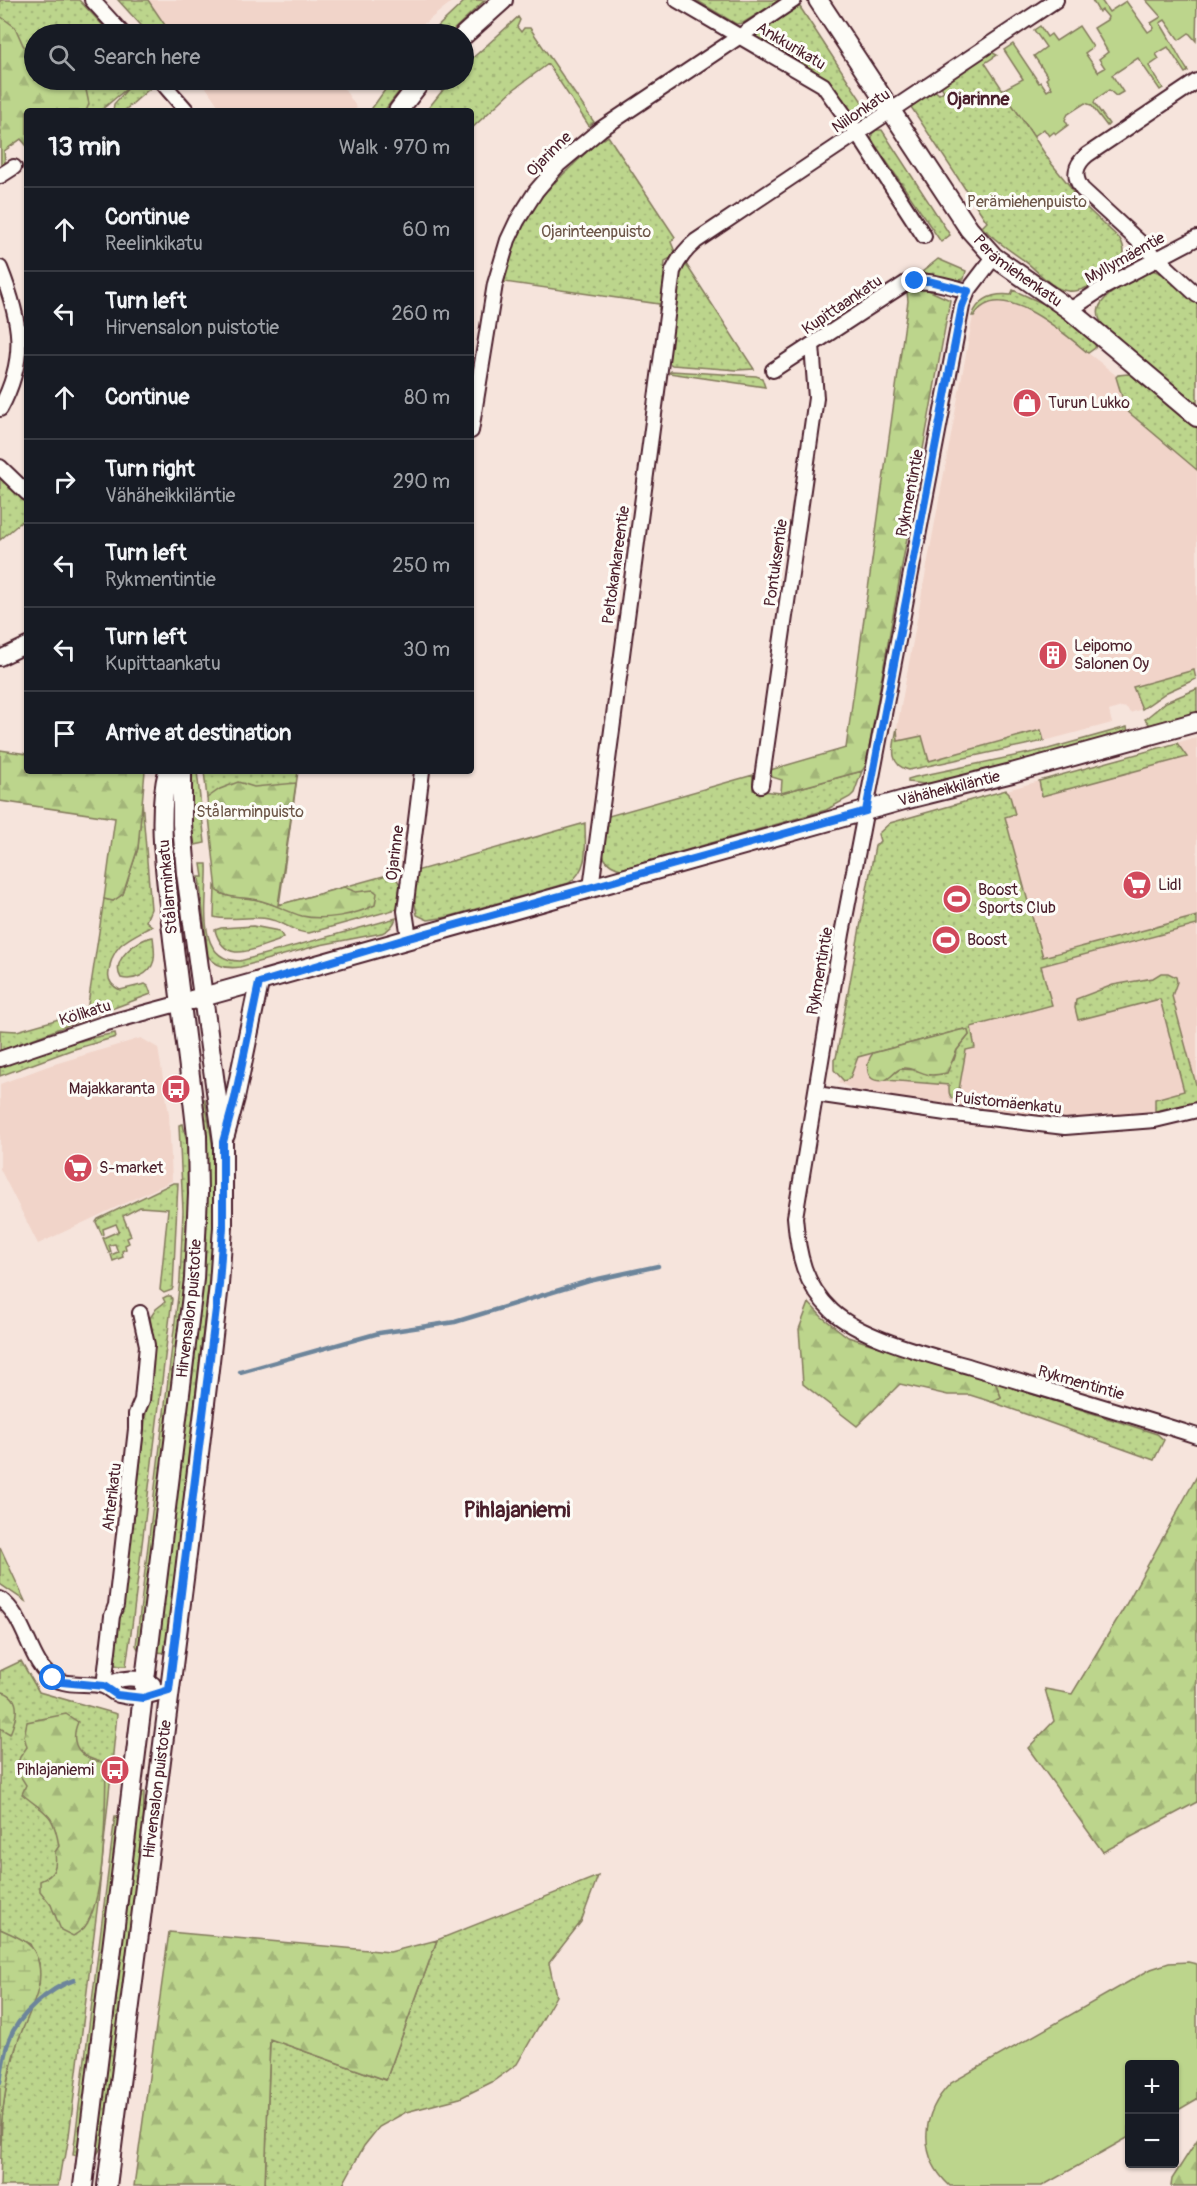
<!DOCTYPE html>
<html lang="en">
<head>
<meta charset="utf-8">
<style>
	body { margin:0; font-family:Pangolin,sans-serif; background:#20242c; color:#f1f3f6 }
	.controls { position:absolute; right:18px; bottom:18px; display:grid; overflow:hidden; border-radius:6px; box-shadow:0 2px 4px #0004 }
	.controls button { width:54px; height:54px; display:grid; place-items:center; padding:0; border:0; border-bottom:2px solid #363941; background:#171b24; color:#f1f3f6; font:30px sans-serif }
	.stop { position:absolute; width:18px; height:18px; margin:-14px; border:4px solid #1a73e8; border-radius:50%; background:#fff }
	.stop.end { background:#1a73e8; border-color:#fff; box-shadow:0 2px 6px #0008 }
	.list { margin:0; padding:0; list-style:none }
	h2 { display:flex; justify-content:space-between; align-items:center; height:78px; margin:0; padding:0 24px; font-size:26px }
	h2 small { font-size:20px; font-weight:400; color:#9ea1a6 }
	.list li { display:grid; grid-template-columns:39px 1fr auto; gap:18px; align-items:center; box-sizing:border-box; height:84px; padding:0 24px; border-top:2px solid #363941 }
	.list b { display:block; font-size:22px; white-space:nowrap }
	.list p { margin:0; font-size:20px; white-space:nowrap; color:#9ea1a6 }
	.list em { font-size:20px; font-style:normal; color:#9ea1a6 }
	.icon { flex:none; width:33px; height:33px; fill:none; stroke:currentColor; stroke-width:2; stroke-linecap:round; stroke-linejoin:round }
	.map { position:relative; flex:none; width:1197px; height:2186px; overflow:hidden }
	.search { position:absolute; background:#171b24; box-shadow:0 2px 4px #0004; left:24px; top:24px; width:450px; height:66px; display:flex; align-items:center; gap:15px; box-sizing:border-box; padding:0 21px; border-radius:33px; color:#9ea1a6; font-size:22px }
	.panel { position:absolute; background:#171b24; box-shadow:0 2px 4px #0004; left:24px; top:108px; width:450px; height:666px; border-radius:6px }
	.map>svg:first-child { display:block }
	.built { fill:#f1d4c9 }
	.grass { fill:url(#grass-dots); stroke:#837a5c; stroke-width:1.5 }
	.forest { fill:url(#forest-firs); stroke:#837a5c; stroke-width:1.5 }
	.wetland { fill:url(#wetland-marsh); stroke:#837a5c; stroke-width:1.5 }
	.garden { fill:#bcd58c; stroke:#837a5c; stroke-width:1.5 }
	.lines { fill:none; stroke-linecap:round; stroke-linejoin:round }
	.stream { stroke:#6d859b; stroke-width:4.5 }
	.street-casing { stroke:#4a1f2b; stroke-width:18 }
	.secondary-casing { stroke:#4a1f2b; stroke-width:22 }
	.street { stroke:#fdfcf7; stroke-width:14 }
	.secondary { stroke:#fdfcf7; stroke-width:18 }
	.route { stroke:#1a73e8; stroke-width:8 }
	.labels { text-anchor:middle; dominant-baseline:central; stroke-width:6; stroke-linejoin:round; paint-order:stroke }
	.street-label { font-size:16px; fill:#4a1f2b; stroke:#fdfcf7 }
	.park-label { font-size:16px; fill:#6c5648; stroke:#fdfcf7 }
	.poi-label { font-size:16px; fill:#4a1f2b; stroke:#fdfcf7; text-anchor:start }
	.neighbourhood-label { font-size:18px; font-weight:bold; fill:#4a1f2b; stroke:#fdfcf7 }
	.district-label { font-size:22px; font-weight:bold; fill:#4a1f2b; stroke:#fdfcf7 }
</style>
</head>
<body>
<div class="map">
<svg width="1197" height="2186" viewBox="0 0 1197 2186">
	<defs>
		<pattern id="grass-dots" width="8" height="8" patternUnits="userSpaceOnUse" patternTransform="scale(1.5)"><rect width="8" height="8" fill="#bcd58c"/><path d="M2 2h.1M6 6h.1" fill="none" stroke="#a3b679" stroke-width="1.8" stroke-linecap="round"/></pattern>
		<pattern id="forest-firs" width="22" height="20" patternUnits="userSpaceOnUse" patternTransform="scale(1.5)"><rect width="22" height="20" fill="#bcd58c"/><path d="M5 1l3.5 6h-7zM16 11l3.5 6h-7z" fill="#a3b679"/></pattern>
		<pattern id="wetland-marsh" width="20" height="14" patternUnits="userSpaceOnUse" patternTransform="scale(1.5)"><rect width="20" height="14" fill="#bcd58c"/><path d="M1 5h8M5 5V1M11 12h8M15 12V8" fill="none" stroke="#a3b679"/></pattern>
	</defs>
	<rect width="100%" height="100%" fill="#f6e4dc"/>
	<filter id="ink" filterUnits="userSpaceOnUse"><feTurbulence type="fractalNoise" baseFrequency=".0167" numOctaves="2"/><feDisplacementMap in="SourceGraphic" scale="12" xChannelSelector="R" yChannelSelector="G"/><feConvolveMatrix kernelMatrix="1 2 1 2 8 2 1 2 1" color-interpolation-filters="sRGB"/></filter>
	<g filter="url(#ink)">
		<path class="built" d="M148,0h306l-43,34h-240z
			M201,80h145l-5,4 16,24 -4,3h-131z
			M992,302l21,2 21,9 29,20 54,43 9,34 71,60v200l-63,17 8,22 -12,4 -3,-5 -6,-1 -12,4 3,12 -68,18 -3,-11 -112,31 -31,-20 -1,-13 76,-412 9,-10z
			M1197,737v365l-70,14 -59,2 -91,-10 -120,-16 -19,-10 3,-3 -4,-4 8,-15 206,-55 -58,-211z
			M141,1038l17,10 11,66 3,67 -134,63 -38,-75v-85l48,-18z"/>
		<path class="grass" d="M0,0h79l32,34h-77v46h118l4,3 -32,28h-11l1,-7 17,-19 -31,26h-73v35l-6,-7 -17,12 1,13 -4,3z
			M118,0h30l23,34h-22z
			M466,0h19l-36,34h-19z
			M696,0h84l-37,23 -7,1z
			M800,7l70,107 -8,5 -9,-5 -18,-24 -78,-51 -1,-3 2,-4 34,-23z
			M518,17l2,3 -3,7 4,5 3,-4h6l64,94 -5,4 -41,-62 -35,26 -42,39v-18h-45l25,-31h13v-14l2,-2z
			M991,52l6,3 -12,8 66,100 18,22 6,12 45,42c11,19 -3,32 -19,40l-4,-3 -6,3 3,5c-7,4 -17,8 -26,7 -18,-2 -32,-23 -46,-32 -14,-10 -28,-19 -40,-32l5,-5 -76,-115 23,-17 5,4 5,-3 -3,-5z
			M392,80h16l-24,31h-14z
			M876,130h6l68,105 -9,7 -69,-102v-6z
			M608,136l67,101 -4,5 4,10 -4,6 -6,3 -1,14 2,5 -4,31 -3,-1v-6l-155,-22c3,-11 4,-21 7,-32 9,-25 24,-48 41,-68h3l36,-34v-2l11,-9 2,2z
			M938,259l28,12 -2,8 -8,2 -34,-9z
			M684,261l70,108 -17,1 -65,-5 -4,-3 11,-86z
			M1152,270l11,4 34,30v102l-91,-77c-20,-22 3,-35 21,-46 8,-4 16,-10 25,-13z
			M1013,290l38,17 45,36 -1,5 -7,5c-23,-19 -89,-78 -114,-37h-2c7,-18 21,-23 39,-21z
			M671,371l85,5 6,2 3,9 -96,-14z
			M1128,374l6,2 63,52v42l-71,-60 -10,-33 2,-2z
			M0,474l27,26v17l-27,23z
			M1194,670l2,9 -29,13 -25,17 -9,-22z
			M1197,689v23l-2,2 -45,11 -5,-6 21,-17z
			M1127,727l1,5 -183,49 -20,3 -17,-2v-3l7,-2 133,-28z
			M897,728l1,13 24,-5 7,25 112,-31 3,11 -135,29c-22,-5 -15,-25 -12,-42z
			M1177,743l10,14 -145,39 -3,-15z
			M188,771h9l8,72 -10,2 -6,-28z
			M204,771h94l-19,134 119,-33 -1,8 3,4 -3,25 -88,24c-15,0 -23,-10 -37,-13 -19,-6 -40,2 -58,-3l1,-31c3,5 5,7 10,9 9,3 23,2 33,5 23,5 38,16 62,17l-42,-12 -71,-107z
			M862,771l-8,22 -4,4 -24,13 -205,59c-27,-6 -19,-31 -16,-52l148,-42v15l28,3z
			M1006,790l3,3 6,21 -10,3 38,140 154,-41v9l-156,41 11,39 -81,22 4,21 -9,2 -9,51c-9,-4 -8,-8 -8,-16l-64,-5 15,-11 17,1 13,5 24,-15 3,-10 12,-15 -1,-4 -4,-2 -106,28 -8,21 -6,3 -10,-11v-11l2,-1 39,-212 5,-5 -2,-7 12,-11z
			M142,800l9,109 -5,12 6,5c-22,12 -40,17 -43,46 -2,9 3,14 11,18l25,-6 3,2 3,8 -151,57v-21l17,1 70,-20 17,-112 9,2 10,-7 15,-46z
			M585,823c0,23 5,45 -16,60l-122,34 -19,3 -11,-5 -4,-22 3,-22z
			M201,864h6c2,31 -15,97 33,97l156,-43c-2,8 -7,12 -14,15l-62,12 -80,22c-13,2 -24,0 -32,-11l-9,-79h4z
			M253,926l26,5 4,6 -5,4c-26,8 -53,25 -63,-11l6,-2z
			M153,937c2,16 5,31 -13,39 -6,3 -12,4 -19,2 -11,-18 16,-39 32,-41z
			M1161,973h7l8,4 1,5 -5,14 25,92v14l-42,9v-12l29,-8 -24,-92 -82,21 -3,-12 1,-9 37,-14 40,-7z
			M115,1033l1,4 -45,13 -71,26v-10c37,-15 76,-25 115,-33z
			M201,1099h4l8,49 1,88 -48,417 -9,-1z
			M183,1124l7,32 1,23 -5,108 -44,362h-4l-2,-4 44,-365 3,-69 -4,-86z
			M173,1183h5l-5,104 -1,3 -8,3 -4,-3 8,-81 -28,-2 -17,9 8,20 -4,2 2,5 -4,2 1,4 -4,2 1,6 -10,4 -2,-6 7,-3 -3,-8 -6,1 2,7 -2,1 -6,-15 16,-7 -3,-7 -13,5 1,5 -2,1 -6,-13 2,-3z
			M167,1296h4l1,3 -40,327 -6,40h-10l-3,-8 24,-166 17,-151 -4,-23 6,-9 9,-7 -2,-4z
			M995,1382l162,52 7,6 -10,20 -162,-58 9,-5z
			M0,1547l25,54 -25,-17z
			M21,1661l18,31 78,22 -19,188 -29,234 -4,23 -3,3 -4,24h-58l2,-73 5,-29 10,-41 22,-58v-22l-9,-19 -30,-15v-258z
			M139,1792h5l-1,45 -37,301 -8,15h-3z
			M115,1816h4v11l-40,329 -6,-1z
			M598,1876l-17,46 -32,41 7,33 -39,68 -25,18 -32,16 -54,14 -27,15 -15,19 -22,40h-77l5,-147 116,41 51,-140z"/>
		<path class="forest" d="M0,16l15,11 8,18 11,13v22h45l6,5 4,19 -3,7h-59v35l-6,-7 -17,12 1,13 -4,3z
			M917,285l33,15 -84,465 -4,6 -81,22 1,-13 -10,-3 -2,-7 76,-22 62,-447 -1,-9z
			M0,750l27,4v17h118l-7,77 -15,46 -10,7 -9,-2 11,-81 -115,-17z
			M238,782l16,5 42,-4 -18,122 66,-18 12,5 17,-2 4,3 -2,12c-19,10 -52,16 -73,11 -15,-4 -29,-13 -44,-16 -13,-3 -30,-1 -41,-9l-10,-93 13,-9z
			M964,1029l4,2 1,4 -12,15 -10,23c-5,1 -10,2 -15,2 -10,0 -21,-10 -32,-6 -5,2 -9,9 -15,11 -20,5 -21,-16 -12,-27z
			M809,1303l13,14 26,20 147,45 6,15 -9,5 -22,-7h-22l-48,-11 -43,42 -54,-42 -4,-55z
			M1197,1476v326l-94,50 -75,-104 26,-27 -9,-32 27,5 52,-86z
			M3,1692c20,6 13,27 7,42l-10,-6v-35z
			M66,1714l12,8c-10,24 3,37 28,41 -1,38 1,136 -22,165 -3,3 -8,6 -11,8l-12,-6 -10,-25 -11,-14v-10c15,-6 17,-14 15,-29l4,-6c-6,-35 -12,-31 -37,-52l4,-9 -10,-16 4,-12 7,-10 -3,-11 3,-14z
			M169,1932l221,20 47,-12 -51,140 -116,-41 -5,147h-131z
			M1197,2140v46h-26l1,-7z"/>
		<path class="wetland" d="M0,1929c13,6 31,12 36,26 13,30 -10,61 -19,89 -11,32 -15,66 -17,101z"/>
		<path class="garden" d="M1092,0h9l8,12 17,-11 22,31 6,-4 -3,-5 10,-6 -15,-17h51l-1,41 -7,-8 -10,7 -14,-20 -5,3c11,16 17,32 28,48l-3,2 -17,-26 -12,7 3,5 -10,7 14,22 -3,2 -22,-32 -26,17 11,17 -7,4 -7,-6 -14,10 -1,3 15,21 -2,2 -16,-21 -6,-2 -17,11 -3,6 3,5 -12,9 -2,-2 -5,4 -5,-7 -10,7 -32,-46 21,-11 -19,-29 9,-6 26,39 2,-1 6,9 5,-3 -6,-9 2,-2 -14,-21 12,-9 -12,-17 6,-4 7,11 4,-3 5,7 23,-15 14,21 -8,6 13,19 7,-4 -6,-9 9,-7 -14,-24 13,-8 1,-3 -6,-7 -3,2z
			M1188,1962l9,2v135l-22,13 -1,-48h-44l-1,73 -87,49h-92c-33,-30 -29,-73 1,-103l200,-114 18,-6z"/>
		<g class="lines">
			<path class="stream" d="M240,1372l139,-39 76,-11 134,-41 69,-15
				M0,2082c2,-14 4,-29 9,-42 9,-25 41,-52 65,-60"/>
			<g class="street-casing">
				<path id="street" d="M92,0l31,34
					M677,0l146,85 35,49 66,102
					M160,80l27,31
					M1197,81l-110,74c-12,10 -14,21 -5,34l115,106
					M0,176l14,-9
					M994,257l-26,34 -6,15 -120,628 -47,283c3,38 9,67 37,94 30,28 99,44 139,56 75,23 151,45 226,69
					M0,268c21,53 28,89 0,141
					M1070,310l36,-24 91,-48
					M773,370l133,-87c21,-5 42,3 62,8
					M471,431l24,-147 13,-44 9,-19 19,-30 23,-27 42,-35 193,-129
					M0,467l27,26
					M0,658l27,-13
					M761,785l55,-387 -4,-53
					M591,888l82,-617c6,-13 12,-21 23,-30l360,-241
					M409,938l-4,-27 17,-140
					M0,1059l103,-35 78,-21
					M816,1094l130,19 119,14 90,-7 42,-10
					M0,1599c27,19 29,65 53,79 15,9 34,4 50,8 6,2 10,8 16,9 19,5 33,0 50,-5
					M104,1686l8,-70 4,-11 20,-176v-15l6,-14 5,-55 -7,-32
					M104,1686c18,-9 30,-10 49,-2"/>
			</g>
			<g class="secondary-casing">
				<g id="secondary">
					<path id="s1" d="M818,0l151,229 25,28 76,53 127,107"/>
					<path d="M464,35l39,-35"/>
					<path d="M398,111l24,-31"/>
					<path id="s2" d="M192,1000l712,-200 108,-27 185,-51"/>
					<path d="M225,1135l10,-37 24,-115"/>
					<path id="s3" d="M83,2186l111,-907 4,-85 -1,-58c-8,-75 -19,-149 -27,-223 -5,-44 -13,-99 -2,-142"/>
					<path id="s4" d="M107,2186l78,-615 34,-286 4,-58v-85l-37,-269 -4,-49v-53"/>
				</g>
			</g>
			<use href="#street" class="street"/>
			<use href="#secondary" class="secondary"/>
		</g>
	</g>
	<g class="lines" filter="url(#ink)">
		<path class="route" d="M53,1678l9,4 42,4 13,9 26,3 26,-8 50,-405 4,-58v-85l12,-44 24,-115 150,-45 457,-127 96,-505 6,-15 -39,-10h-14"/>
	</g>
	<defs>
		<g id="shop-disc" transform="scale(1.5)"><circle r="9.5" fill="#d1495b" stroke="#fdfcf7"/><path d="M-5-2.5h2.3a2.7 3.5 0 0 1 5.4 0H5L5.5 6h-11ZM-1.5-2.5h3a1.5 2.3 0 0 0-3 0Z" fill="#fff"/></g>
		<g id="building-disc" transform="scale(1.5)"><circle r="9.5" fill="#d1495b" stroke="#fdfcf7"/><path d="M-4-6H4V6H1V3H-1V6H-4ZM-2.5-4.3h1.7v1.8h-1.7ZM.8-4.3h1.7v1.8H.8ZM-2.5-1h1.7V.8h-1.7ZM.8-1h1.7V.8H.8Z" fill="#fff"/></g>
		<g id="supermarket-disc" transform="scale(1.5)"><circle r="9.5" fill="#d1495b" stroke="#fdfcf7"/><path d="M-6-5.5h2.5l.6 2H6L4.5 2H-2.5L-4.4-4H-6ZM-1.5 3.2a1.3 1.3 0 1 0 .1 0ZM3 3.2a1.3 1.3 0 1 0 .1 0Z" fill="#fff"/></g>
		<g id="stadium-disc" transform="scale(1.5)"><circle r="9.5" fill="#d1495b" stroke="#fdfcf7"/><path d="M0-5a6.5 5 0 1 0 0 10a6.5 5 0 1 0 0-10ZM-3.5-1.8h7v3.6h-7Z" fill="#fff"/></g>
		<g id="bus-disc" transform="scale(1.5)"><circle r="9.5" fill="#d1495b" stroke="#fdfcf7"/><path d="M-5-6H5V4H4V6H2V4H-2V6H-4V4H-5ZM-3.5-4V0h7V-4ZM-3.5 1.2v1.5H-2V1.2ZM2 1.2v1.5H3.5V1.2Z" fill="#fff"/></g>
	</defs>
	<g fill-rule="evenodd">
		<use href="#shop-disc" x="1027" y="403"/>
		<use href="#building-disc" x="1053" y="655"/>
		<use href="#supermarket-disc" x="1137" y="885"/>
		<use href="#stadium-disc" x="957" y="899"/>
		<use href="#stadium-disc" x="946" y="940"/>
		<use href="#bus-disc" x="176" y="1089"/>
		<use href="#supermarket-disc" x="78" y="1168"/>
		<use href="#bus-disc" x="115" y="1770"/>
	</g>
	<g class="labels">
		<g class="street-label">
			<text transform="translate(791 46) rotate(31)">Ankkurikatu</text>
			<text transform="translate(861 111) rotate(-34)">Niilonkatu</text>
			<text transform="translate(549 154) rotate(-45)">Ojarinne</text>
			<text transform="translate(1125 258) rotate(-29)">Myllymäentie</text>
			<text stroke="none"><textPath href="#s1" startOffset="339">Perämiehenkatu</textPath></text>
			<text transform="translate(842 305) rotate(-34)">Kupittaankatu</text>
			<text transform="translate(910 493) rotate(-79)">Rykmentintie</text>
			<text transform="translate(776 563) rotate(-82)">Pontuksentie</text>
			<text transform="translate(616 565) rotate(-82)">Peltokankareentie</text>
			<text stroke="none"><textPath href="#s2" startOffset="786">Vähäheikkiläntie</textPath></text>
			<text transform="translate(395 853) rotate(-83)">Ojarinne</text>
			<text transform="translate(168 887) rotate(-95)">Stålarminkatu</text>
			<text transform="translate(820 971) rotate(-80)">Rykmentintie</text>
			<text transform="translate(85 1013) rotate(-17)">Kölikatu</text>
			<text transform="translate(1008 1103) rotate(6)">Puistomäenkatu</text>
			<text stroke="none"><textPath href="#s3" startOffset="884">Hirvensalon puistotie</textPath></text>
			<text transform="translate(1081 1383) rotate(16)">Rykmentintie</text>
			<text transform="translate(112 1497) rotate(-83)">Ahterikatu</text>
			<text stroke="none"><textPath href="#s4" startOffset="400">Hirvensalon puistotie</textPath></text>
		</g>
		<g class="park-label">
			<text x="1027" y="202">Perämiehenpuisto</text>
			<text x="596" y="232">Ojarinteenpuisto</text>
			<text x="250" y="812">Stålarminpuisto</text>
		</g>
		<g class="poi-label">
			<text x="1048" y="403">Turun Lukko</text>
			<text x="1074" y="646">Leipomo<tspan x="1074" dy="18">Salonen Oy</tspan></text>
			<text x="1158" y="885">Lidl</text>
			<text x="978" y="890">Boost<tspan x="978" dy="18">Sports Club</tspan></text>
			<text x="967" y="940">Boost</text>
			<text x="155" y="1089" text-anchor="end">Majakkaranta</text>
			<text x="99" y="1168">S-market</text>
			<text x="94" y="1770" text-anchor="end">Pihlajaniemi</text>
		</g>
		<g class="neighbourhood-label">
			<text x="978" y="99">Ojarinne</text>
		</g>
		<g class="district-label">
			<text x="517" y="1510">Pihlajaniemi</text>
		</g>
	</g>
</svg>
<div class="controls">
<button>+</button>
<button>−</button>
</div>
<div class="stop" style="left:53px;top:1678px"></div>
<div class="stop end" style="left:915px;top:281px"></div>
<div class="search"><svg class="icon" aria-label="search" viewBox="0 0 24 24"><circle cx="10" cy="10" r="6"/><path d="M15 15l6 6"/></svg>Search here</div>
<section class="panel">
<h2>13 min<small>Walk · 970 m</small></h2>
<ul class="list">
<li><svg class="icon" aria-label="ahead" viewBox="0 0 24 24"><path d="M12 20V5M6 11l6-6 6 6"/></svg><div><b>Continue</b><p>Reelinkikatu</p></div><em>60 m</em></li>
<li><svg class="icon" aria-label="left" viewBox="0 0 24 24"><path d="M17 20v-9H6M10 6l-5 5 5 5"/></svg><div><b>Turn left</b><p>Hirvensalon puistotie</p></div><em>260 m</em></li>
<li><svg class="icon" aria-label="ahead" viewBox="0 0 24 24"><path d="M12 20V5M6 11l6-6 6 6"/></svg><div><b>Continue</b></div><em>80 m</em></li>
<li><svg class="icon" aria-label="right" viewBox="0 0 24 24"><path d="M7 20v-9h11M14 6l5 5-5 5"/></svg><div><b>Turn right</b><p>Vähäheikkiläntie</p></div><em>290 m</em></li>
<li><svg class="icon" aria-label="left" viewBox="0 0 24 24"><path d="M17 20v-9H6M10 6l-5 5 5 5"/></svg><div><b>Turn left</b><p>Rykmentintie</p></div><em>250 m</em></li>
<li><svg class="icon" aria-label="left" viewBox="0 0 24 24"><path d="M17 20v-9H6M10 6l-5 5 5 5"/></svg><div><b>Turn left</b><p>Kupittaankatu</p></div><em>30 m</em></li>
<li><svg class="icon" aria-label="arrive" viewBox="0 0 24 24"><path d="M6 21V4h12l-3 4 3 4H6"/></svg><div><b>Arrive at destination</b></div></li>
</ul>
</section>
</div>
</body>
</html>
